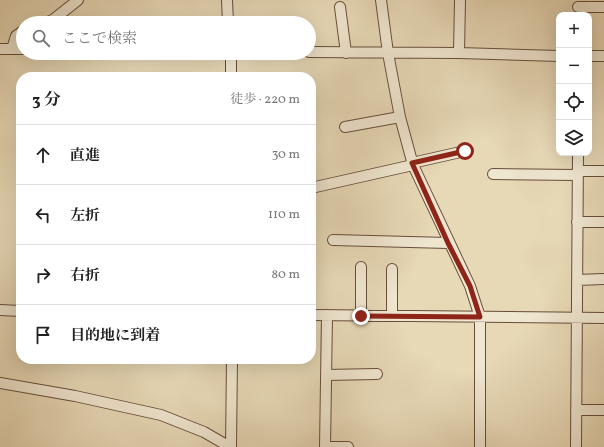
<!DOCTYPE html>
<html lang="ja">
<head>
<meta charset="utf-8">
<style>
	body { margin:0; font-family:Vollkorn,"Noto Serif JP",serif; background:#f2f2f2; color:#222 }
	.controls { position:absolute; right:12px; top:12px; display:grid; overflow:hidden; border-radius:8px; box-shadow:0 4px 16px #0002 }
	.controls button { width:36px; height:36px; display:grid; place-items:center; padding:0; border:0; border-bottom:1px solid #e0e0e0; background:#fff; color:#222; font:20px sans-serif }
	.stop { position:absolute; width:12px; height:12px; margin:-9px; border:3px solid #8f2418; border-radius:50%; background:#fff }
	.stop.end { background:#8f2418; border-color:#fff; box-shadow:0 1px 4px #0008 }
	.list { margin:0; padding:0; list-style:none }
	h2 { display:flex; justify-content:space-between; align-items:center; height:52px; margin:0; padding:0 16px; font-size:17px }
	h2 small { font-size:13px; font-weight:400; color:#767676 }
	.list li { display:grid; grid-template-columns:26px 1fr auto; gap:12px; align-items:center; box-sizing:border-box; height:60px; padding:0 16px; border-top:1px solid #e0e0e0 }
	.list b { display:block; font-size:15px; white-space:nowrap }
	.list em { font-size:13px; font-style:normal; color:#767676 }
	.icon { flex:none; width:22px; height:22px; fill:none; stroke:currentColor; stroke-width:2; stroke-linecap:round; stroke-linejoin:round }
	.map { position:relative; flex:none; width:604px; height:447px; overflow:hidden }
	.search { position:absolute; background:#fff; box-shadow:0 4px 16px #0002; left:16px; top:16px; width:300px; height:44px; display:flex; align-items:center; gap:10px; box-sizing:border-box; padding:0 14px; border-radius:22px; color:#767676; font-size:15px }
	.panel { position:absolute; background:#fff; box-shadow:0 4px 16px #0002; left:16px; top:72px; width:300px; height:292px; border-radius:16px }
	.map>svg:first-child { display:block }
	.lines { fill:none; stroke-linecap:round; stroke-linejoin:round }
	.minor-casing { stroke:#684d3a; stroke-width:12 }
	.minor { stroke:#efe6d0; stroke-width:10 }
	.route { stroke:#8f2418; stroke-width:5 }
</style>
</head>
<body>
<div class="map">
<svg width="604" height="447" viewBox="0 0 604 447">
	<rect width="100%" height="100%" fill="#e7d8b6"/>
	<filter id="stains"><feTurbulence type="fractalNoise" baseFrequency=".005" numOctaves="4"/><feColorMatrix values="0 0 0 0 .2 0 0 0 0 .09 0 0 0 0 .02 0 0 0 .5 -.17"/></filter>
	<radialGradient id="worn" r=".72"><stop offset=".6" stop-color="#630" stop-opacity="0"/><stop offset="1" stop-color="#630" stop-opacity=".3"/></radialGradient>
	<g class="lines">
		<g class="minor-casing">
			<path id="minor" d="M227,0l1,23
				M381,0l7,53 12,64 13,48 57,121 10,31v130
				M340,7l6,46
				M578,7h26
				M46,23l8,-4 24,-19
				M0,49h23
				M12,49l4,-13 7,-5
				M309,52l150,1 100,3
				M231,53v24
				M459,53l1,-53
				M589,56h15
				M345,127l55,-10
				M412,163l53,-12
				M578,171h26
				M493,174l85,1
				M311,188l102,-23
				M577,222h27
				M333,240l115,3
				M577,280l27,-1
				M0,310l21,1
				M311,315l293,3
				M361,316v-49
				M392,316v-47
				M326,375l51,-1
				M0,383l75,13 86,19 43,17 26,15
				M576,410h28
				M231,447l1,-88
				M325,447l2,-132
				M325,447h23
				M576,447l2,-294"/>
		</g>
		<use href="#minor" class="minor"/>
	</g>
	<g class="lines">
		<path class="route" d="M361,316l119,1 -10,-31 -22,-43 -36,-80 53,-12"/>
	</g>
	<rect width="100%" height="100%" filter="url(#stains)"/>
	<rect width="100%" height="100%" fill="url(#worn)"/>
</svg>
<div class="controls">
<button>+</button>
<button>−</button>
<button><svg class="icon" aria-label="locate" viewBox="0 0 24 24"><circle cx="12" cy="12" r="6"/><path d="M12 2v4M12 18v4M2 12h4M18 12h4"/></svg></button>
<button><svg class="icon" aria-label="layers" viewBox="0 0 24 24"><path d="M12 4l9 5-9 5-9-5zM3 14l9 5 9-5"/></svg></button>
</div>
<div class="stop" style="left:465px;top:151px"></div>
<div class="stop end" style="left:361px;top:316px"></div>
<div class="search"><svg class="icon" aria-label="search" viewBox="0 0 24 24"><circle cx="10" cy="10" r="6"/><path d="M15 15l6 6"/></svg>ここで検索</div>
<section class="panel">
<h2>3 分<small>徒歩 · 220 m</small></h2>
<ul class="list">
<li><svg class="icon" aria-label="ahead" viewBox="0 0 24 24"><path d="M12 20V5M6 11l6-6 6 6"/></svg><div><b>直進</b></div><em>30 m</em></li>
<li><svg class="icon" aria-label="left" viewBox="0 0 24 24"><path d="M17 20v-9H6M10 6l-5 5 5 5"/></svg><div><b>左折</b></div><em>110 m</em></li>
<li><svg class="icon" aria-label="right" viewBox="0 0 24 24"><path d="M7 20v-9h11M14 6l5 5-5 5"/></svg><div><b>右折</b></div><em>80 m</em></li>
<li><svg class="icon" aria-label="arrive" viewBox="0 0 24 24"><path d="M6 21V4h12l-3 4 3 4H6"/></svg><div><b>目的地に到着</b></div></li>
</ul>
</section>
</div>
</body>
</html>
